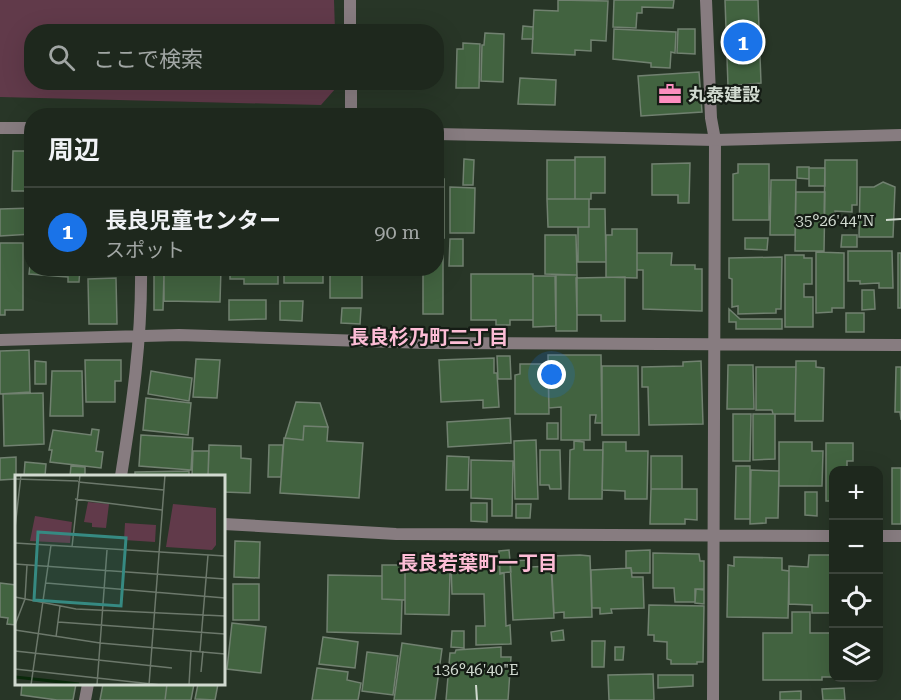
<!DOCTYPE html>
<html lang="ja">
<head>
<meta charset="utf-8">
<style>
	body { margin:0; font-family:"Roboto Serif","Noto Sans JP",serif; background:#2b342a; color:#f1f3f6 }
	.controls { position:absolute; right:18px; bottom:18px; display:grid; overflow:hidden; border-radius:12px; box-shadow:0 6px 24px #0002 }
	.controls button { width:54px; height:54px; display:grid; place-items:center; padding:0; border:0; border-bottom:2px solid #3c443b; background:#1e281d; color:#f1f3f6; font:30px sans-serif }
	.you { position:absolute; left:552px; top:375px; width:21px; height:21px; margin:-15px; border:4px solid #fff; border-radius:50%; background:#1a73e8; box-shadow:0 0 0 9px #1a73e833 }
	.badge { display:grid; place-items:center; width:39px; height:39px; border-radius:50%; background:#1a73e8; color:#fff; font-size:20px; font-weight:700 }
	.pin { position:absolute; translate:-50% -50%; border:3px solid #fff; box-shadow:0 2px 6px #0006 }
	.list { margin:0; padding:0; list-style:none }
	h2 { display:flex; justify-content:space-between; align-items:center; height:78px; margin:0; padding:0 24px; font-size:26px }
	h2 small { font-size:20px; font-weight:400; color:#a1a6a4 }
	.list li { display:grid; grid-template-columns:39px 1fr auto; gap:18px; align-items:center; box-sizing:border-box; height:90px; padding:0 24px; border-top:2px solid #3c443b }
	.list b { display:block; font-size:22px; white-space:nowrap }
	.list p { margin:0; font-size:20px; white-space:nowrap; color:#a1a6a4 }
	.list em { font-size:20px; font-style:normal; color:#a1a6a4 }
	.icon { flex:none; width:33px; height:33px; fill:none; stroke:currentColor; stroke-width:2; stroke-linecap:round; stroke-linejoin:round }
	.map { position:relative; flex:none; width:901px; height:700px; overflow:hidden }
	.search { position:absolute; background:#1e281d; box-shadow:0 6px 24px #0002; left:24px; top:24px; width:420px; height:66px; display:flex; align-items:center; gap:15px; box-sizing:border-box; padding:0 21px; border-radius:24px; color:#a1a6a4; font-size:22px }
	.panel { position:absolute; background:#1e281d; box-shadow:0 6px 24px #0002; left:24px; top:108px; width:420px; height:168px; border-radius:24px }
	.map>svg:first-child { display:block }
	.green { fill:#613a4a }
	.building { fill:#426340; stroke:#718170; stroke-width:1.5 }
	.lines { fill:none; stroke-linecap:round; stroke-linejoin:round }
	.service { stroke:#877c80; stroke-width:12 }
	.minor { stroke:#877c80; stroke-width:12 }
	.tertiary { stroke:#877c80; stroke-width:12 }
	.ticks { fill:none; stroke:#d1dad0; stroke-width:2 }
	.labels { text-anchor:middle; dominant-baseline:central; stroke-width:4.5; stroke-linejoin:round; paint-order:stroke }
	.poi-label { font-size:18px; font-weight:bold; fill:#d1dad0; stroke:#151c15; text-anchor:start }
	.neighbourhood-label { font-size:20px; font-weight:bold; fill:#fdbdd6; stroke:#151c15 }
	.inset-river { fill:none; stroke:#09290a; stroke-width:3 }
	.inset-road { fill:none; stroke:#6c786b; stroke-width:1.5 }
	.view { fill:#368a82; fill-opacity:0.15; stroke:#368a82; stroke-width:3 }
	.inset-edge { fill:none; stroke:#d1dad0; stroke-width:3 }
	.ticks-label { font-size:15px; text-anchor:middle; fill:#d1dad0; stroke:#151c15; stroke-width:4.5; stroke-linejoin:round; paint-order:stroke }
</style>
</head>
<body>
<div class="map">
<svg width="901" height="700" viewBox="0 0 901 700">
	<rect width="100%" height="100%" fill="#283627"/>
	<path class="green" d="M0,0h334l1,31 -303,1v50h304v6l-15,17 -321,-8z"/>
	<path class="building" d="M558,0l50,1 -2,40 -15,-1v11l-16,-1v5l-43,-2 2,-43 24,1z
		M614,0h60l-1,8 -31,-1v6h-5l-1,15 -23,-1z
		M725,0h33l3,83 -33,3z
		M523,26l10,1v12h-11z
		M614,29l62,3 -1,21 -4,-1 -1,16 -19,-1v-4l-38,-4z
		M678,29h17v25l-18,-1z
		M485,33l19,1 -1,48 -22,-1 1,-36h2z
		M463,43l17,1 -1,44h-23l1,-39h6z
		M699,72l3,40 -61,4 -3,-40z
		M520,78l36,2 -1,25 -37,-1z
		M13,151h16v40h-17z
		M575,157h30v36h-14v6h-16z
		M464,159l10,1 -1,25h-10z
		M547,160h28v39h-28z
		M825,160h32v45h-5v7l-17,-1v11h-11z
		M690,163l-1,40h-11v-8h-26v-31z
		M738,164h31v56h-36v-46l5,-1z
		M797,167h12v12l-12,-1z
		M809,168h16v18h-16z
		M436,179h8v59h-8z
		M771,180h25l-1,55h-25z
		M883,182l12,5 -2,50h-34l1,-50h14z
		M450,187l25,1 -1,45h-24z
		M796,192h29l-1,59h-29z
		M547,199h42v28h-41z
		M32,208v26l-32,2v-27z
		M589,209h16l1,53h-28v-35h11z
		M612,229h25v49l-31,-1v-42h6z
		M545,235h31l1,40 -32,-1z
		M842,235h15v12h-16z
		M745,238h23l-1,12 -22,-1z
		M450,239h13v27h-14z
		M0,243h23v67h-18v5h-5z
		M436,246h7v68h-20v-46h13z
		M32,247v21h48l-1,14h-11v-5l-39,-3z
		M848,251h44l1,37h-14v-5l-19,1v-3h-12z
		M816,252l28,1v55h-12v4l-16,1z
		M637,253h35l-1,12h24v4h7v42l-59,-2v-39h-6z
		M898,253h3v55h-3z
		M785,255h19v3h8v26h-8v13h9v30h-28z
		M782,257l-1,52h-5v4l-38,1v-8l-6,1v-28l-3,-1v-20z
		M194,268h27l-1,34 -56,-1v-28h30z
		M230,268h48v16h-34v-5h-14z
		M284,268h39v15h-39z
		M330,268h32v30h-32z
		M154,273h10l-1,37h-9z
		M471,274h62v46h-23v5h-14v-5h-25z
		M555,275h22v56h-21z
		M533,276h23v50l-23,1z
		M625,277v44h-24v-6h-24l-1,-37z
		M116,278l1,46h-28l-1,-45z
		M862,290h12l1,19 -13,1z
		M229,300h37v19l-37,1z
		M280,301h23l-1,20 -22,-1z
		M342,308h19l-1,16 -19,-1z
		M729,309l11,10h42v10h-46v-7h-7z
		M846,313h18v19h-18z
		M29,350l1,42 -30,2v-43z
		M548,355h53l1,68h-7l1,-8h-6v25h-29v-33l-12,1z
		M497,356h13l1,23h-13z
		M494,358v15h3l2,34 -16,1v-8l-42,2 -2,-42z
		M196,359l24,1 -3,38 -24,-1z
		M85,360h36v21h-6v21h-29z
		M35,361l11,1v22h-11z
		M701,361l2,63 -54,1 -1,-38h-6v-20l41,-1v-4z
		M796,361h20v6l8,1 -1,53h-28z
		M520,364h28l1,50h-34v-39l5,-1z
		M728,365h25l1,44h-27z
		M602,366h36l1,69h-37z
		M756,367h40l-1,47h-22l-1,-4h-16z
		M896,367h5v53l-1,-8h-5z
		M52,371h30l1,45h-33z
		M151,371l41,7 -3,23 -41,-7z
		M43,393l1,51 -40,2 -1,-52z
		M146,398l45,5 -3,32 -45,-5z
		M296,402l24,1 8,24 -24,-1 -1,14 -18,-2z
		M733,414h18l-1,47h-17z
		M753,414h22v45l-22,1z
		M510,418l1,25 -63,4 -1,-25z
		M547,423h11v16h-11z
		M304,426l24,1 -1,14 36,2 -4,55 -79,-5 4,-55 19,2z
		M92,429l7,1 -3,21 7,1 -2,16 -51,-6 2,-12h-3l4,-20 38,5z
		M141,435l52,3 -2,32 -52,-4z
		M536,440l2,59h-23l-1,-58z
		M574,441l10,1v8h19l-1,49h-33l1,-49 4,-1z
		M603,442h23v9h22l-1,48h-22v-8l-23,-1z
		M779,442h33v9h11l-1,35h-43z
		M826,443h27v18h-6v9h-13v31h-8z
		M209,445l32,1v12l10,1 -1,34 -26,-1v-16h-16z
		M269,445h14l-2,32h-13z
		M540,450h20l1,39h-11l-1,-4h-9z
		M193,451h16l-1,25h-16z
		M447,456l22,1 -1,33h-22z
		M651,456h31v33h-31z
		M16,457v22l-16,1v-22z
		M471,460l42,1 -1,55h-20v-17l-21,-1z
		M25,462l21,2 -1,12h-21z
		M71,466l14,1v9h-15z
		M736,466h14v53h-15z
		M892,468h9v56h-9z
		M751,470l28,1 -1,47h-12v5l-16,1z
		M189,471v5h-54v-4z
		M651,489h46v31l-12,-1v5h-35z
		M805,492h12v24l-12,-1z
		M471,503h16v19l-16,-1z
		M516,504h15l-1,14h-14z
		M235,541l25,1 -1,36 -25,-1z
		M509,550l2,22 -11,1 -1,-22z
		M650,550v23h-18l-1,-5h-5v-17z
		M833,551l1,62h-22v-8l-23,-1v-38l19,1 1,-12h24z
		M653,553l46,1 1,7h4v28h-9v13h-20l-1,-14h-21z
		M580,555l10,1 2,61 -28,1v-6l-10,1 -3,-57z
		M499,557l1,17 4,-1 2,53 4,-1 1,19 -35,1v-19h9l-1,-32h-32l-1,-31 20,-1v-4z
		M734,557l48,1v12l7,1 -1,47 -61,-1 1,-52 6,1z
		M530,560v7l21,-1 3,52 -41,2 -3,-59z
		M382,565h23v35l-23,-1z
		M631,568l1,9h11l1,31 -33,1 1,4 -12,1v-6h-8l-1,-38z
		M405,569h45l-1,46 -44,-1z
		M328,575l54,1v23l20,1 -1,34 -74,-2z
		M0,583l16,2v40l-9,-1 1,-6 -8,-1z
		M233,584h26v36h-26z
		M696,589l8,1v14l-9,-1z
		M649,605l55,1 -1,56h-6v2h-26v-4l-4,-1v-17l-13,-1v-6h-6z
		M792,612h18v21h24v44h-12v3h-59v-47h29z
		M232,623l34,4 -5,46 -34,-4z
		M563,630l1,10 -12,1 -1,-9z
		M452,631h12v17l-13,-1z
		M323,637l35,5 -3,26 -36,-4z
		M592,641h13l-1,26h-12z
		M402,643l40,6 -7,51h-41z
		M501,647v10h10l-3,43h-62l4,-47h5l1,-3z
		M615,647h9l-1,13h-8z
		M367,652l31,4 -5,39 -31,-4z
		M317,668l31,4 -1,8 14,3 -3,17h-46z
		M653,674l1,26h-45l-1,-25z
		M658,675h35v11l-35,2z
		M22,684h54l-3,16h-16l-36,-5z
		M103,684h64l-2,16h-65z
		M167,684h27l-3,16h-26z
		M198,684h20l-3,16 -20,-1z
		M844,688l1,12h-22l-1,-11z
		M801,691v9h-21v-8z"/>
	<g class="lines">
		<path class="service" d="M706,0l5,118 4,22"/>
		<path class="minor" d="M350,0v32
			M351,82v34
			M0,340l179,-5 248,8 474,2
			M121,476c11,-69 21,-137 20,-208
			M224,524l172,10 438,2
			M878,536h23
			M85,700l3,-16
			M713,700l2,-560"/>
		<path class="tertiary" d="M0,128h32
			M436,134l279,6 186,-5"/>
	</g>
	<path class="ticks" d="M886,220l15,-1M476,685l1,15"/>
	<defs>
		<g id="office-bare" transform="scale(1.8)"><path d="M-6-3h4V-5.5h4V-3h4V5H-6ZM-1-4.5V-3h2v-1.5ZM-6 0V1H6V0Z" fill="#fd8ebf" stroke="#151c15" stroke-width="2.5" paint-order="stroke"/></g>
	</defs>
	<g fill-rule="evenodd">
		<use href="#office-bare" x="670" y="94"/>
	</g>
	<g class="labels">
		<g class="poi-label">
			<text x="688" y="94">丸泰建設</text>
		</g>
		<g class="neighbourhood-label">
			<text x="429" y="337">長良杉乃町二丁目</text>
			<text x="478" y="563">長良若葉町一丁目</text>
		</g>
	</g>
	<g transform="translate(15 475)">
		<rect width="210" height="210" fill="#283627"/>
		<path d="M73,27l21,2 -3,24 -14,-1v-4l-8,-1zM158,29l43,4v37l-4,5 -46,-3zM20,41l37,6 -2,21 -40,-2zM110,48l31,2 -1,17 -31,-2z" fill="#613a4a"/>
		<path class="inset-river" d="M0,202l64,7"/>
		<path class="inset-road" d="M0,4l63,2M63,7l86,8M60,24l87,11M0,53l6,-53M0,68l210,13M57,72l8,-72M0,89l210,15M31,108l179,15M0,122l61,12 149,7M43,147l167,12M0,150l10,-26 2,-34M0,155l85,13 125,11M41,162l4,-31M0,176l157,17M185,176l8,-96M0,194l146,16M186,197l2,-21M16,210l20,-140M82,210l10,-135M134,210l16,-210M174,210l2,-35"/>
		<path class="view" d="M23,57l88,6 -5,68 -87,-6z"/>
		<rect width="210" height="210" class="inset-edge"/>
	</g>
	<g class="ticks-label">
		<text x="835" y="226">35°26'44"N</text>
		<text x="476" y="675">136°46'40"E</text>
	</g>
</svg>
<div class="controls">
<button>+</button>
<button>−</button>
<button><svg class="icon" aria-label="locate" viewBox="0 0 24 24"><circle cx="12" cy="12" r="6"/><path d="M12 2v4M12 18v4M2 12h4M18 12h4"/></svg></button>
<button><svg class="icon" aria-label="layers" viewBox="0 0 24 24"><path d="M12 4l9 5-9 5-9-5zM3 14l9 5 9-5"/></svg></button>
</div>
<div class="you"></div>
<div class="pin badge" style="left:743px;top:42px">1</div>
<div class="search"><svg class="icon" aria-label="search" viewBox="0 0 24 24"><circle cx="10" cy="10" r="6"/><path d="M15 15l6 6"/></svg>ここで検索</div>
<section class="panel">
<h2>周辺<small></small></h2>
<ul class="list">
<li><span class="badge">1</span><div><b>長良児童センター</b><p>スポット</p></div><em>90 m</em></li>
</ul>
</section>
</div>
</body>
</html>
